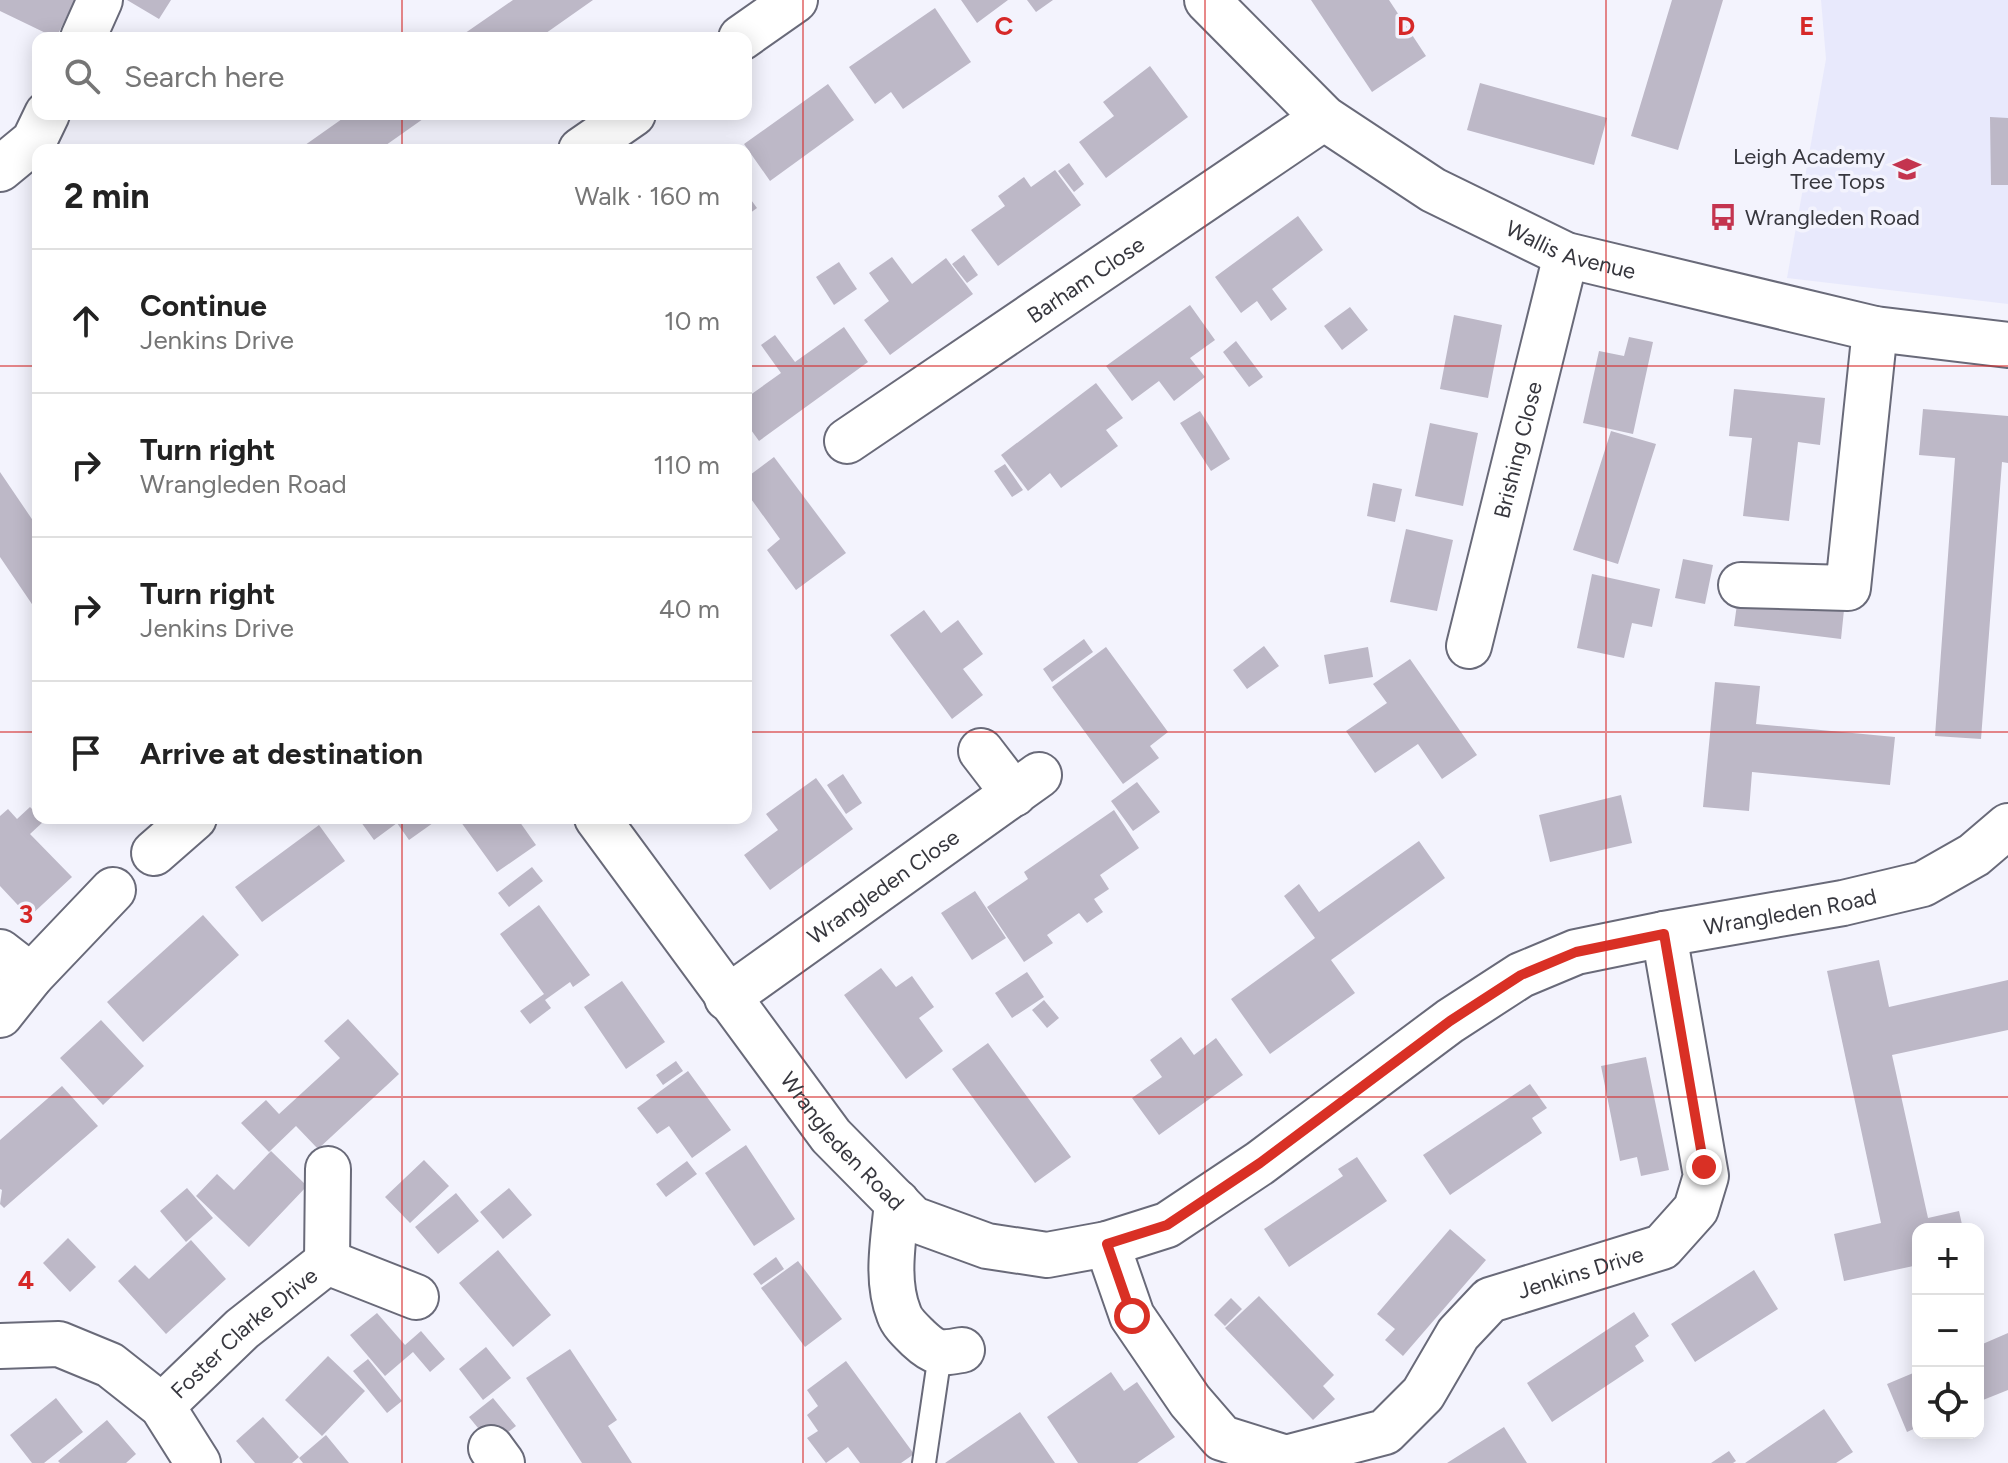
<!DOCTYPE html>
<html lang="en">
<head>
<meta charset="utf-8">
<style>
	body { margin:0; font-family:Figtree,sans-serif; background:#f6f6f6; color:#222 }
	.controls { position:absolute; right:24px; bottom:24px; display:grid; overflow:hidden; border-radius:16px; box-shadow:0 4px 20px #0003 }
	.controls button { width:72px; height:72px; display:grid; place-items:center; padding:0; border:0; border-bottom:2px solid #e0e0e0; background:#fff; color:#222; font:40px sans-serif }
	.stop { position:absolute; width:24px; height:24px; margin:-18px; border:6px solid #d93025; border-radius:50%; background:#fff }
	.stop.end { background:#d93025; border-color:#fff; box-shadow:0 2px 8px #0008 }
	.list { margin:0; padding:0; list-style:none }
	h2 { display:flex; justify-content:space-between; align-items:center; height:104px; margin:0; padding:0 32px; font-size:34px }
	h2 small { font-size:26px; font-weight:400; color:#767676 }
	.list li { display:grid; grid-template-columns:52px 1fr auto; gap:24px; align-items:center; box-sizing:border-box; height:144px; padding:0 32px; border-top:2px solid #e0e0e0 }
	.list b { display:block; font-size:30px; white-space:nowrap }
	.list p { margin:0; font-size:26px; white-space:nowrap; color:#767676 }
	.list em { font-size:26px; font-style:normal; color:#767676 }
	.icon { flex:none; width:44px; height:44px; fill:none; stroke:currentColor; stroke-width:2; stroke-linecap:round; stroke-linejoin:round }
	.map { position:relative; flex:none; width:2008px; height:1463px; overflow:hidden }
	.search { position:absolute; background:#fff; box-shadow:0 4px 20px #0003; left:32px; top:32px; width:720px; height:88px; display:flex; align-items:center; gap:20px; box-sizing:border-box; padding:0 28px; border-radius:16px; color:#767676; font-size:30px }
	.panel { position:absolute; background:#fff; box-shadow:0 4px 20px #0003; left:32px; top:144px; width:720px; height:680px; border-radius:16px }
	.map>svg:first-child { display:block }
	.built { fill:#e8e9fc }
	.building { fill:#bdb8c7 }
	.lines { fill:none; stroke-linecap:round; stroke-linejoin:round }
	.lane-casing { stroke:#696a79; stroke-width:26 }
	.street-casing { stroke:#696a79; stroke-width:48 }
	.lane { stroke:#fff; stroke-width:22 }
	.street { stroke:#fff; stroke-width:44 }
	.route { stroke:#d93025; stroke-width:10 }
	.grid { fill:none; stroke:#d62828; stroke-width:2; stroke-opacity:0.55 }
	.labels { text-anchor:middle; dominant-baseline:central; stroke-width:7; stroke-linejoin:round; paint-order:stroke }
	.poi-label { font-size:22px; fill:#37373e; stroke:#f3f3fd; text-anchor:end }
	.street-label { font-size:22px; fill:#37373e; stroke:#f3f3fd }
	.grid-label { font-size:26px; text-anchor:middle; font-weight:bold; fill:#d62828; stroke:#f3f3fd; stroke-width:7; stroke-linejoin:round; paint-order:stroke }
</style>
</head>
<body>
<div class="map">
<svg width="2008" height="1463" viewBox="0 0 2008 1463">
	<rect width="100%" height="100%" fill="#f3f3fd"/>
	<path class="built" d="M1821,0h187v304l-221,-26 39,-219z"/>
	<path class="building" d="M0,0h75l-19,38 -56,-27z
		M127,0h44l-12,19z
		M513,0h80l-54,38h-81z
		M961,0h47l-31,23z
		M1027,0h26l-17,12z
		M1311,0h78l37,56 -54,36z
		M1672,0h51l-45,150 -47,-14z
		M935,8l36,54 -68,47 -12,-17 -16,12 -26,-37z
		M1150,66l38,51 -82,61 -27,-36 35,-26 -11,-14z
		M1480,83l127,35 -13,47 -127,-35z
		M828,84l26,36 -84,61 -26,-37z
		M349,114h81l-51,36h-81z
		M1990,117l18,1v67h-17z
		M1069,163l15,21 -10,8 -16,-21z
		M1055,170l26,35 -83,61 -27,-36 34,-24 -7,-10 26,-19 7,10z
		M746,193l11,15 -11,8z
		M1298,216l25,34 -51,39 15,20 -16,12 -14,-20 -16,12 -26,-36z
		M964,255l14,20 -11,8 -15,-19z
		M892,257l20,27 34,-26 27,36 -83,61 -26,-35 25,-19 -20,-28z
		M839,262l18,27 -23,16 -18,-28z
		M1190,305l25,35 -25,18 15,19 -31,24 -15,-20 -27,20 -26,-35z
		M1350,307l18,23 -26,20 -18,-24z
		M1454,315l48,10 -14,73 -48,-9z
		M844,327l24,35 -109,79 -13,-18v-25l35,-25 -20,-28 14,-10 20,27z
		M1629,337l24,5 -20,92 -50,-11 16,-72 25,5z
		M1236,341l27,36 -14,10 -26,-35z
		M1096,383l27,35 -17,12 12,16 -57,42 -11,-15 -22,18 -27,-36z
		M1734,389l91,9 -5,47 -22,-3 -9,79 -46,-5 9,-78 -23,-2z
		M1923,409l85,7v47l-6,-1 -21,277 -46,-3 20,-278 -36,-3z
		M1200,411l30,48 -19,12 -31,-48z
		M1430,423l48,10 -15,73 -48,-10z
		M1611,431l45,13 -38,120 -45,-14z
		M774,457l72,96 -50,37 -29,-40 13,-11 -34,-47v-14z
		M1005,464l18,26 -11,7 -18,-26z
		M0,472l38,56v85l-38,-56z
		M1373,483l29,6 -7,33 -28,-6z
		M1406,529l47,11 -16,71 -47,-9z
		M1683,559l30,6 -8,39 -30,-6z
		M1592,574l68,15 -8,38 -20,-4 -8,35 -47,-10z
		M1738,597l106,13 -3,29 -107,-13z
		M924,610l17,23 17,-13 25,34 -20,15 20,26 -31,24 -62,-84z
		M1084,639l9,13 -41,30 -9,-13z
		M1264,646l15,20 -32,23 -14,-19z
		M1106,647l62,85 -18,14 9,12 -36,26 -71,-97z
		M1368,647l5,30 -44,7 -5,-29z
		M1410,659l67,96 -35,24 -24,-35 -43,29 -29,-42 41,-28 -14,-19z
		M1715,682l45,4 -4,38 139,13 -5,48 -138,-13 -3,39 -46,-4z
		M843,774l19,29 -16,11 -19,-29z
		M816,778l37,51 -83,61 -26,-35 34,-25 -12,-16z
		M1137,782l23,30 -27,19 -22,-30z
		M1621,795l11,48 -82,19 -11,-47z
		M30,807l8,8v3l6,3 -14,13 42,43 -43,40 -29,-31v-70l8,-7 9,10z
		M1114,810l25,38 -39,27 9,14 -15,10 9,13 -16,11 -8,-10 -32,22 6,8 -29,19 -37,-55 41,-28 -4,-7z
		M358,818h82l-31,22 -12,-17 -23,17z
		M458,818h59l19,27 -39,27z
		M319,825l26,36 -83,61 -27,-35z
		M1419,841l26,37 -114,82 24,33 -85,61 -39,-55 84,-61 -31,-42 15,-12 20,28z
		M532,867l11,14 -34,26 -11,-14z
		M975,891l31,47 -34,22 -31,-47z
		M539,905l51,70 -17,12 -3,-5 -25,18 6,8 -21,16 -10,-13 24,-17 -44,-60z
		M203,915l36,40 -96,87 -36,-40z
		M1879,960l10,47 119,-27v50l-116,25 36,163 31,-7 4,18h-45v36l-74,16 -10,-47 47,-11 -54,-252z
		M881,968l15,19 16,-11 22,31 -15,11 24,33 -37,28 -62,-84z
		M1027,972l17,25 -32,21 -17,-25z
		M622,981l43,61 -39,27 -42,-62z
		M1044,1000l15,18 -12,10 -15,-18z
		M348,1019l51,55 -81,75 -22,-23 -27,26 -28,-29 25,-23 13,14 61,-56 -16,-17z
		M101,1020l43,46 -41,39 -43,-47z
		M1181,1037l13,18 22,-17 27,37 -84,60 -27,-37 30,-21 -12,-17z
		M988,1043l83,114 -36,26 -83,-114z
		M1646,1057l23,113 -28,6 -4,-19 -17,4 -19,-95z
		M676,1061l7,10 -20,14 -7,-10z
		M688,1071l43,59 -39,28 -23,-32 -12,8 -20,-26z
		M1530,1084l17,24 -15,10 10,15 -92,62 -27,-40z
		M62,1086l36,40 -94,82 -4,-4 2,-14 -2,-1v-49z
		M746,1145l49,74 -41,27 -49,-73z
		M271,1151l36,35 -58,61 -53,-51 21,-22 17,16z
		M1357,1157l30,44 -98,66 -25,-38 79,-53 -5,-7z
		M424,1160l25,26 -39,37 -25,-26z
		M687,1161l10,13 -31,23 -10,-13z
		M187,1188l26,30 -27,24 -26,-31z
		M509,1188l23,27 -29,24 -23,-27z
		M456,1193l23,28 -41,33 -23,-27z
		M1450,1229l36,31 -83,96 -18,-16 10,-11 -18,-15z
		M68,1238l28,29 -26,25 -27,-29z
		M191,1240l35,39 -60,55 -48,-53 17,-16 14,14z
		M498,1250l53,65 -38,32 -54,-64z
		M776,1257l8,12 -23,16 -8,-11z
		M798,1261l44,58 -37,28 -44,-59z
		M1754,1270l24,39 -83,53 -24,-38z
		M1259,1296l75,79 -11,11 12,13 -22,21 -88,-92z
		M1231,1298l11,11 -17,17 -11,-11z
		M1634,1312l15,24 -14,10 9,15 -92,61 -25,-39z
		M377,1313l28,32 16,-14 24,28 -15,13 -17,-20 -28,24 -35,-41z
		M2008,1333v57l-30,12v-56z
		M486,1347l25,31 -28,22 -24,-31z
		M570,1349l47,71 -9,6 24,37h-50l-56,-85z
		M328,1356l37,35 -43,45 -37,-36z
		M368,1359l34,42 -15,12 -34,-42z
		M846,1361l68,93 -13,9h-41l-12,-16 -22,16 -19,-25 11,-7 -11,-16 11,-9 -11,-16z
		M1918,1371v56l-11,5 -20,-48z
		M1111,1372l13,19 13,-9 38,55 -38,26h-59l-31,-46z
		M56,1398l27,34 -39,31h-12l-22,-28z
		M493,1398l23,28 -24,19 -23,-28z
		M1824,1409l29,43 -17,11h-91z
		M1020,1412l35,51h-110z
		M263,1417l36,40 -7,6h-37l-19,-22z
		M107,1420l29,34 -10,9h-66l-2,-2z
		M1504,1427l23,36h-80z
		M326,1435l23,28h-46l-4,-5z
		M1729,1451l7,10 -3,2h-22z"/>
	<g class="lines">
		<g class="lane-casing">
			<path id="lane" d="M924,1463l16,-109"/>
		</g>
		<g class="street-casing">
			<g id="street">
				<path id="s1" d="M1207,0l117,118 109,72 133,65 309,74 133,16"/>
				<path d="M83,38l17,-38"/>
				<path d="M741,38l54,-38"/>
				<path d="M581,150l52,-36"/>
				<path d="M0,169l34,-28 13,-27"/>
				<path id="s2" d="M847,441l477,-323"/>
				<path d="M1741,585l107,3 27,-259"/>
				<path id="s3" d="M1469,646l97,-391"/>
				<path d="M981,751l33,43"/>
				<path id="s4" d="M597,818l234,318 82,83 74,27 60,9 60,-11 60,-19 93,-62 190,-142 71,-46 55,-23 88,-18 179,-31 80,-19 51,-29 34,-29"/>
				<path d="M154,853l40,-35"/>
				<path d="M0,952l31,24"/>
				<path id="s5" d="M727,998l312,-223"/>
				<path d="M0,1015l31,-39 82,-86"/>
				<path d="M897,1202c-3,36 -12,77 2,112 3,9 12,17 19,24 17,16 22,16 44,12"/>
				<path id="s6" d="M1107,1244l25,72 58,85 32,37 64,20 99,-26 38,-38 35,-60 32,-34 172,-53 34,-38 10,-33 -42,-242"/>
				<path d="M327,1262l1,-93"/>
				<path d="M0,1346l59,-2 51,21 52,41 36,57"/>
				<path id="s7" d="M162,1406l80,-77 85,-67 89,35"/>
				<path d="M491,1448l11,15"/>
			</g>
		</g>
		<use href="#lane" class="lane"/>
		<use href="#street" class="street"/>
	</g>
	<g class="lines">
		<path class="route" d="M1132,1316l-25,-72 60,-19 93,-62 190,-142 71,-46 55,-23 88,-18 40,233"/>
	</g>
	<path class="grid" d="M402,0v38M803,0v1463M1205,0v1463M1606,0v1463M402,114v36M0,366h38M746,366h1262M0,732h38M746,732h1262M402,818v645M0,1097h2008"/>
	<defs>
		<g id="school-bare" transform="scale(2.16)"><path d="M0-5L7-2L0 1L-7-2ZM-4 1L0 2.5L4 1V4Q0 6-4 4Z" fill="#c4344f" stroke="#f3f3fd" stroke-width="2.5" paint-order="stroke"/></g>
		<g id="bus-bare" transform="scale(2.16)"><path d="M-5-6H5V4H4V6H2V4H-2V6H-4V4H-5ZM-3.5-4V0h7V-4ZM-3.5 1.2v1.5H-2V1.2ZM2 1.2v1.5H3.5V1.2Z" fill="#c4344f" stroke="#f3f3fd" stroke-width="2.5" paint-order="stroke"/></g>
	</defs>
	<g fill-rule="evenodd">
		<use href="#school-bare" x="1907" y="169"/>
		<use href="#bus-bare" x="1723" y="217"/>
	</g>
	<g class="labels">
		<g class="poi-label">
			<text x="1885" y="156">Leigh Academy<tspan x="1885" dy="25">Tree Tops</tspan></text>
			<text x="1745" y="217" text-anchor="start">Wrangleden Road</text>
		</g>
		<g class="street-label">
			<text stroke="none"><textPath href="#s1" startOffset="448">Wallis Avenue</textPath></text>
			<text stroke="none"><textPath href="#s2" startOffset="288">Barham Close</textPath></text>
			<text stroke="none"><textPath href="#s3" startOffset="202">Brishing Close</textPath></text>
			<text stroke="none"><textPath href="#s5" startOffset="192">Wrangleden Close</textPath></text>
			<text stroke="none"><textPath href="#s4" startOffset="1486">Wrangleden Road</textPath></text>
			<text stroke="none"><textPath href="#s4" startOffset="406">Wrangleden Road</textPath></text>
			<text stroke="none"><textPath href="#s6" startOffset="662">Jenkins Drive</textPath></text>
			<text stroke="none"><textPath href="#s7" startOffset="110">Foster Clarke Drive</textPath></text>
		</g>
	</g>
	<g class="grid-label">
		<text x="1004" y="35">C</text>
		<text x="1406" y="35">D</text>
		<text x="1807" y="35">E</text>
		<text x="26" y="923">3</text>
		<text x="26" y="1289">4</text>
	</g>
</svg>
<div class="controls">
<button>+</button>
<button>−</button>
<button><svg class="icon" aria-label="locate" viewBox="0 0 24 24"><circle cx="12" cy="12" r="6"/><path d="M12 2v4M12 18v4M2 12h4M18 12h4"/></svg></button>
</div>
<div class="stop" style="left:1132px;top:1316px"></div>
<div class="stop end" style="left:1704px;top:1167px"></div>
<div class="search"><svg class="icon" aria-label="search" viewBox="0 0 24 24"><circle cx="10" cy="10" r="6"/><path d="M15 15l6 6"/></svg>Search here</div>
<section class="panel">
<h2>2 min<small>Walk · 160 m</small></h2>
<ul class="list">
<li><svg class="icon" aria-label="ahead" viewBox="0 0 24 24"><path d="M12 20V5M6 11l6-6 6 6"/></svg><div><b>Continue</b><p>Jenkins Drive</p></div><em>10 m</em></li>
<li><svg class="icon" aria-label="right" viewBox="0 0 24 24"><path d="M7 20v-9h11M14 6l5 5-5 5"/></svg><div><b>Turn right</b><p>Wrangleden Road</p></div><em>110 m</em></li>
<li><svg class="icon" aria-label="right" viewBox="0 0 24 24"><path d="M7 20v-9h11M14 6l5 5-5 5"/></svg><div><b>Turn right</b><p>Jenkins Drive</p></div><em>40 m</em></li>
<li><svg class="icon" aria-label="arrive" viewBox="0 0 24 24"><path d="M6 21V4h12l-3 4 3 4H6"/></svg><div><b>Arrive at destination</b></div></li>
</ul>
</section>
</div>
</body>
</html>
